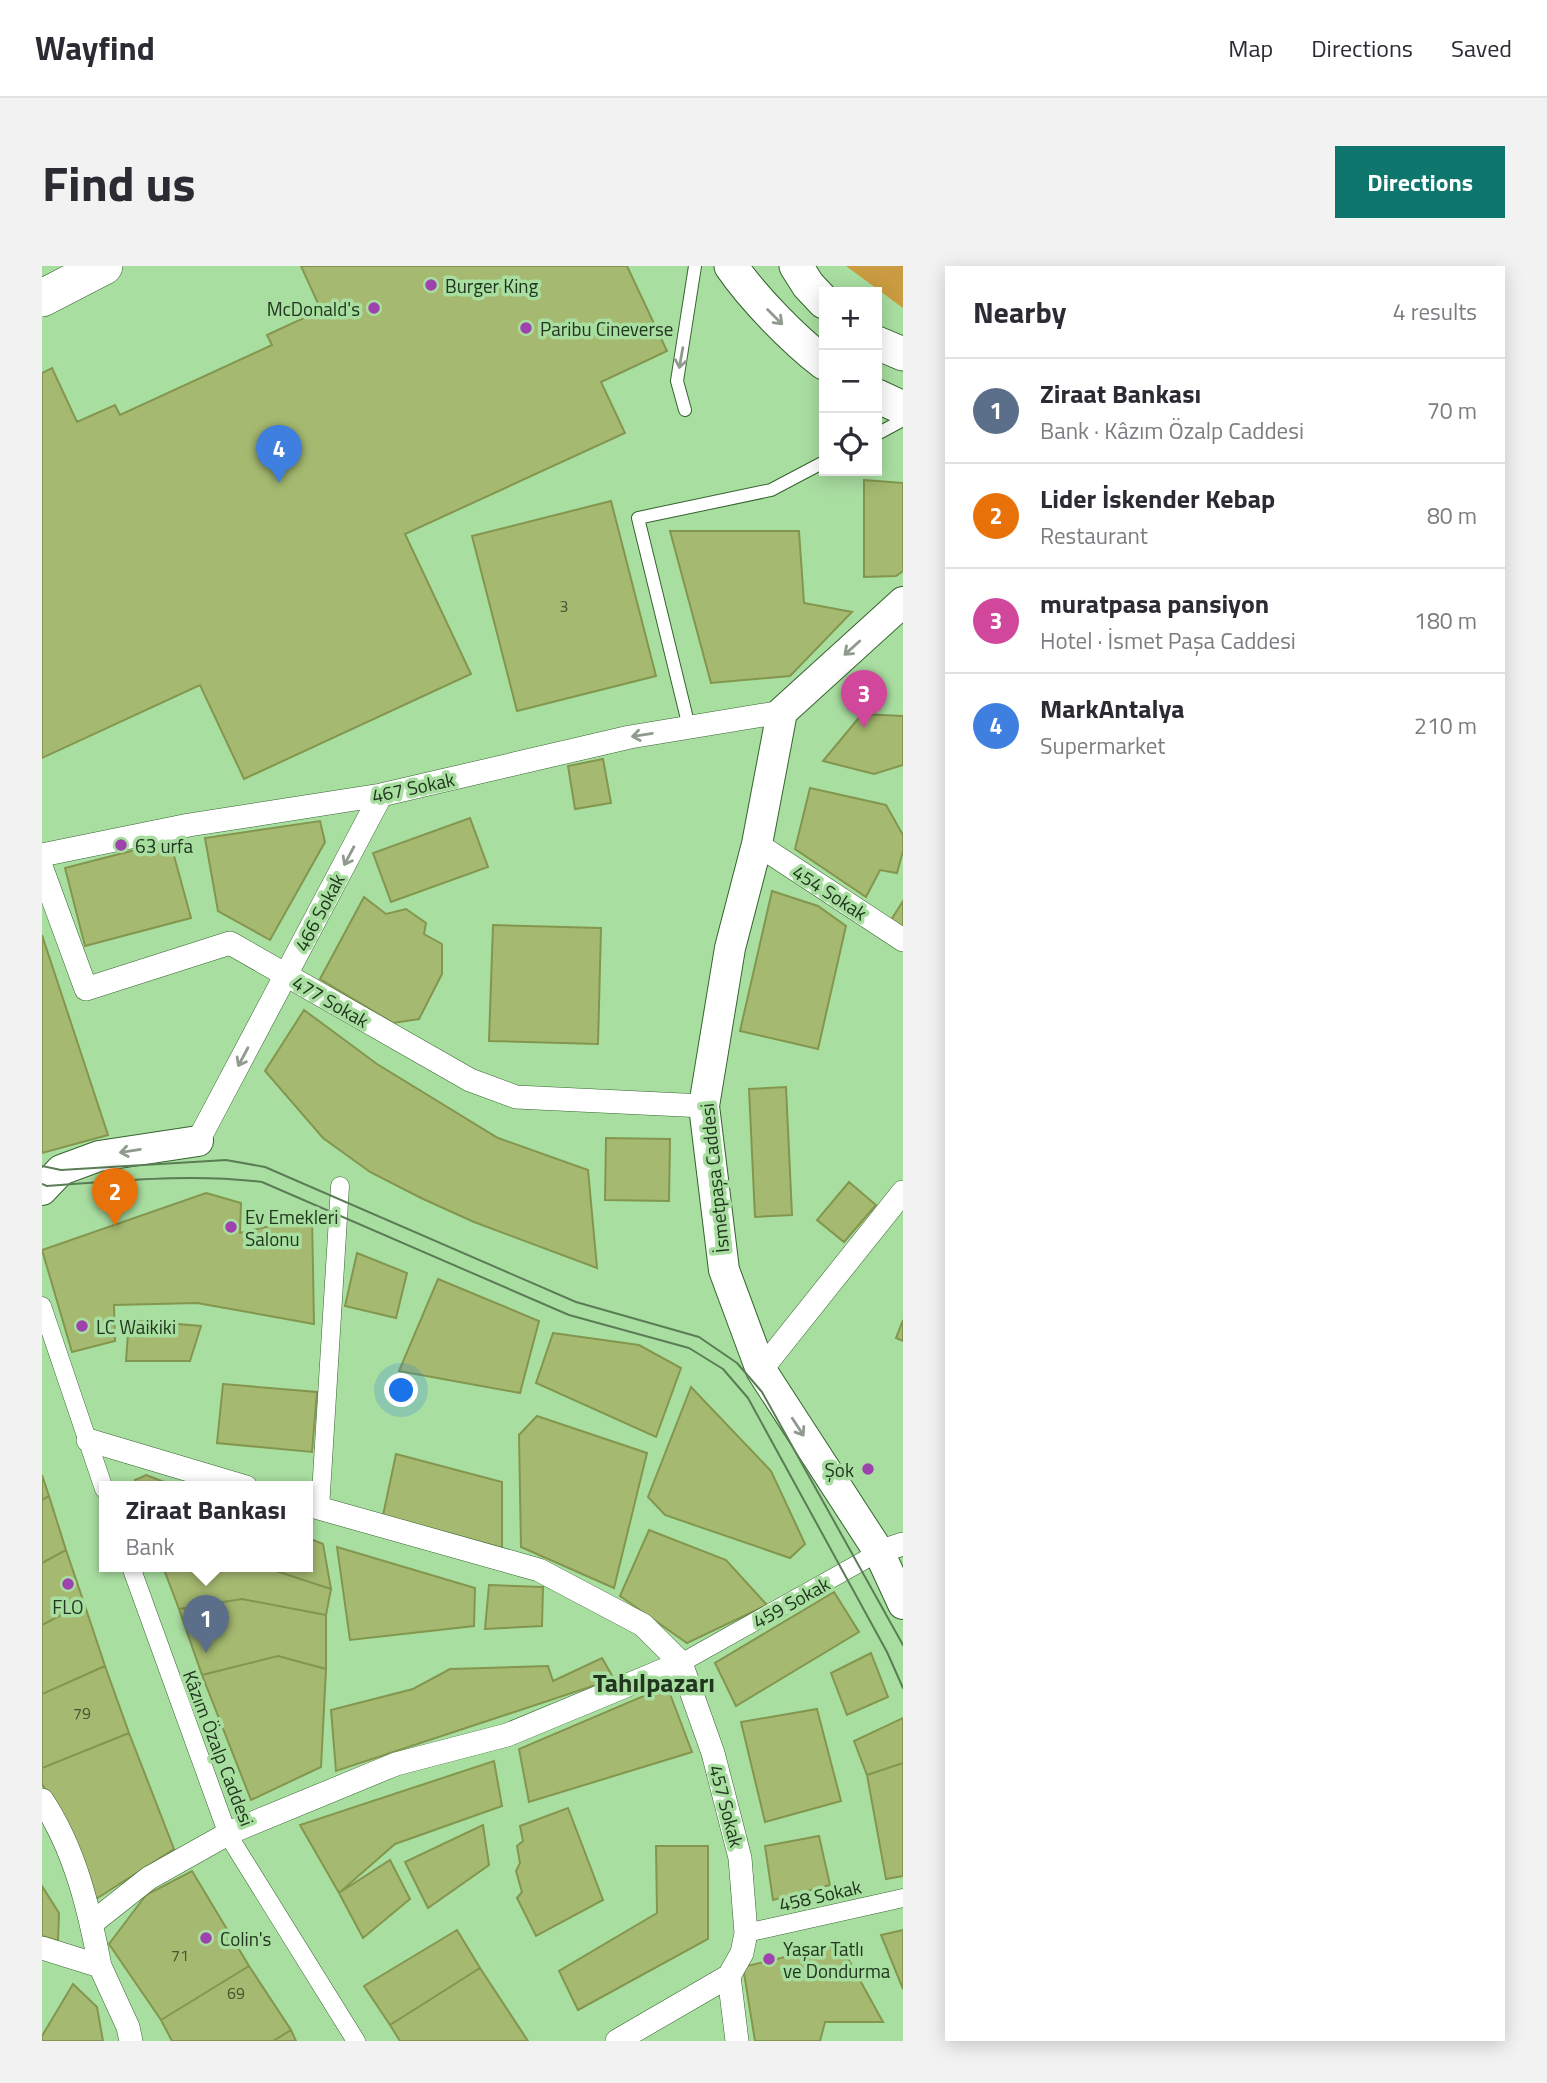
<!DOCTYPE html>
<html lang="en">
<head>
<meta charset="utf-8">
<style>
	body { margin:0; font-family:"Titillium Web",sans-serif; background:#f2f2f3; color:#2b2b33 }
	.controls { position:absolute; right:21px; top:21px; display:grid; overflow:hidden; border-radius:0px; box-shadow:0 4px 18px #0003 }
	.controls button { width:63px; height:63px; display:grid; place-items:center; padding:0; border:0; border-bottom:2px solid #e1e1e2; background:#fff; color:#2b2b33; font:35px sans-serif }
	.you { position:absolute; left:360px; top:1125px; width:24px; height:24px; margin:-18px; border:5px solid #fff; border-radius:50%; background:#1a73e8; box-shadow:0 0 0 10px #1a73e833 }
	.badge { display:grid; place-items:center; width:46px; height:46px; border-radius:50%; background:#0f766e; color:#fff; font-size:23px; font-weight:700 }
	.pin { position:absolute; translate:-50% -58px; filter:drop-shadow(0 2px 4px #0008) }
	.pin::after { content:''; position:absolute; top:37px; width:24px; height:21px; background:inherit; clip-path:polygon(0 0,100% 0,50% 100%) }
	.popup { position:absolute; left:57px; top:1215px; width:214px; height:91px; box-sizing:border-box; display:grid; place-content:center; border-radius:0px; background:#fff; filter:drop-shadow(0 2px 5px #0005); font-size:23px; white-space:nowrap; color:#7c7c81 }
	.popup b { font-size:26px; color:#2b2b33 }
	.popup::after { content:''; position:absolute; left:50%; top:100%; margin-left:-14px; border:14px solid transparent; border-top-color:#fff }
	.list { margin:0; padding:0; list-style:none }
	h2 { display:flex; justify-content:space-between; align-items:center; height:91px; margin:0; padding:0 28px; font-size:30px }
	h2 small { font-size:23px; font-weight:400; color:#7c7c81 }
	.list li { display:grid; grid-template-columns:46px 1fr auto; gap:21px; align-items:center; box-sizing:border-box; height:105px; padding:0 28px; border-top:2px solid #e1e1e2 }
	.list b { display:block; font-size:26px; white-space:nowrap }
	.list p { margin:0; font-size:23px; white-space:nowrap; color:#7c7c81 }
	.list em { font-size:23px; font-style:normal; color:#7c7c81 }
	.icon { flex:none; width:38px; height:38px; fill:none; stroke:currentColor; stroke-width:2; stroke-linecap:round; stroke-linejoin:round }
	.map { position:relative; flex:none; width:861px; height:1775px; overflow:hidden; border-radius:0px }
	header { display:flex; align-items:center; gap:42px; box-sizing:border-box; height:98px; padding:0 35px; background:#fff; border-bottom:2px solid #e1e1e2 }
	header strong { font-size:33px }
	nav { display:flex; gap:38px; margin-inline-start:auto; font-size:24px }
	.intro { display:flex; align-items:center; justify-content:space-between; box-sizing:border-box; height:168px; padding:0 42px }
	h1 { margin:0; font-size:49px }
	.button { padding:18px 32px; border-radius:0px; background:#0f766e; color:#fff; font-size:24px; font-weight:700 }
	main { display:flex; gap:42px; padding:0 42px }
	aside { flex:1; background:#fff; border-radius:0px; box-shadow:0 4px 18px #0003 }
	.map>svg:first-child { display:block }
	.green { fill:#ca9b40 }
	.building { fill:#a5b970; stroke:#83964e; stroke-width:2 }
	.lines { fill:none; stroke-linecap:round; stroke-linejoin:round }
	.service-casing { stroke:#34642d; stroke-width:14 }
	.pedestrian-casing { stroke:#34642d; stroke-width:19 }
	.minor-casing { stroke:#34642d; stroke-width:24 }
	.tertiary-casing { stroke:#34642d; stroke-width:32 }
	.secondary-casing { stroke:#34642d; stroke-width:35 }
	.primary-casing { stroke:#34642d; stroke-width:38 }
	.service { stroke:#fff; stroke-width:12 }
	.pedestrian { stroke:#fff; stroke-width:18 }
	.minor { stroke:#fff; stroke-width:23 }
	.tertiary { stroke:#fff; stroke-width:30 }
	.secondary { stroke:#fff; stroke-width:33 }
	.primary { stroke:#fff; stroke-width:37 }
	.tram { stroke:#5a7d55; stroke-width:2 }
	.oneway { stroke:#909a8e }
	.poi-dot { fill:#9e43ae; stroke:#a9dea1; stroke-width:2.5 }
	.labels { text-anchor:middle; dominant-baseline:central; stroke-width:7; stroke-linejoin:round; paint-order:stroke }
	.number-label { font-size:16px; fill:#425732 }
	.poi-label { font-size:19px; fill:#21361e; stroke:#a9dea1; text-anchor:start }
	.street-label { font-size:19px; fill:#21361e; stroke:#a9dea1 }
	.district-label { font-size:26px; font-weight:bold; fill:#21361e; stroke:#a9dea1 }
</style>
</head>
<body>
<header>
<strong>Wayfind</strong>
<nav><a>Map</a><a>Directions</a><a>Saved</a></nav>
</header>
<div class="intro"><h1>Find us</h1><a class="button">Directions</a></div>
<main>
<div class="map">
<svg width="861" height="1775" viewBox="0 0 861 1775">
	<rect width="100%" height="100%" fill="#a9dea1"/>
	<path class="green" d="M804,0h57v42z"/>
	<path class="building" d="M259,0h326l40,85 -66,31 24,51 -220,101 66,140 -227,105 -44,-94 -158,73v-385l10,-5 25,54 38,-17 5,10 152,-70 -5,-10 54,-25z
		M822,214l39,3v88l-7,5 -32,1z
		M569,235l45,175 -139,35 -45,-175z
		M628,265h129l5,72 48,9 -62,64 -79,7z
		M820,448l41,2v49l-29,9 -51,-13z
		M561,493l8,44 -36,6 -7,-43z
		M768,522l76,17 17,30v16l-6,22 -17,-3 -14,27 -71,-48z
		M428,552l18,49 -97,35 -18,-49z
		M278,555l5,21 -55,98 -52,-29 -13,-73z
		M128,575l21,77 -106,28 -20,-78z
		M730,625l46,15 28,20 -28,123 -78,-18z
		M322,631l22,17 20,-5 20,14 -2,11 18,10v30l-23,45 -26,4 -73,-44z
		M861,635v26l-12,-7z
		M451,659l108,3 -3,116 -109,-3z
		M0,669l66,200 -66,18z
		M262,744l73,54 121,74 90,32 9,98 -123,-46 -53,-24 -51,-26 -47,-34 -58,-67z
		M744,821l6,128 -37,2 -6,-128z
		M564,872l64,1 -1,62 -64,-1z
		M807,916l27,23 -32,37 -27,-22z
		M164,927l35,10 -1,30 72,-17 2,108 -117,-21 -83,2 1,36 -43,11 -30,-102z
		M315,987l50,20 -11,45 -51,-12z
		M396,1013l101,42 -19,72 -121,-22z
		M87,1054l72,6 -11,35h-64z
		M861,1054v21l-7,-3z
		M511,1067l86,12 42,23 -25,69 -120,-54z
		M181,1118l94,8 -5,60 -95,-9z
		M649,1121l80,84 34,73 -15,14 -125,-43 -17,-18z
		M495,1150l110,37 -33,135 -93,-41 -2,-112z
		M354,1188l106,28v67l-120,-29z
		M0,1209l7,21 -7,4z
		M104,1209l31,12h-40l-2,-7z
		M7,1230l17,54 -24,13v-63z
		M607,1264l77,30 41,45 -80,38 -67,-47z
		M266,1272l15,6 8,45 -67,-22h44z
		M295,1281l138,41 -1,38 -124,14z
		M24,1284l18,53 -42,22v-62z
		M121,1301h101l67,22 -5,26 -84,-16 -63,10z
		M447,1319l54,2 -1,39 -57,3z
		M792,1326l25,40 -123,74 -21,-43z
		M200,1333l84,16v54l-48,-13 -76,19 -23,-66z
		M42,1337l21,63 -63,28v-69z
		M829,1387l17,44 -41,18 -16,-42z
		M236,1390l48,13 -5,98 -70,33 -49,-125z
		M560,1392l12,21 -278,92 -5,-61 82,-21 37,-20 98,-3 5,15z
		M63,1400l24,67 -87,35v-74z
		M625,1420l25,66 -163,50 -10,-53z
		M775,1443l24,92 -76,21 -24,-100z
		M861,1452v45l-36,12 -13,-34z
		M87,1467l45,116 -78,50 -24,-67 -30,-48v-16z
		M452,1495l8,45 -107,38 -56,49 -39,-68z
		M861,1497v113l-17,3 -19,-104z
		M526,1542l35,92 -67,36 -19,-38 5,-6 -6,-21 4,-8 -3,-17 6,-5 -3,-15z
		M441,1559l6,40 -61,43 -23,-46z
		M777,1570l11,49 -57,15 -8,-54z
		M614,1580h52v93l-130,71 -19,-39 98,-58z
		M348,1594l20,39 -47,39 -24,-45z
		M150,1605l57,95 -88,54 -52,-76 37,-49z
		M0,1620l17,27 -1,28 -16,-5z
		M415,1664l23,38 -90,57 -26,-39z
		M861,1664v59l-22,-54z
		M798,1678l43,78h-58l-5,19h-65l-12,-74z
		M207,1700l42,64 -18,11h-101l-11,-21z
		M438,1702l48,73h-128l-10,-16z
		M31,1718l24,23 6,34h-61v-5z
		M249,1764l5,11h-23z"/>
	<g class="lines">
		<g class="service-casing">
			<path id="service" d="M643,144l-8,-29 18,-115
				M835,168l26,-14
				M647,461l-51,-209 133,-28 53,-28"/>
		</g>
		<g class="pedestrian-casing">
			<path id="pedestrian" d="M0,1040l62,183
				M278,1243l20,-323
				M89,1301l97,268 128,206
				M639,1397l198,-111
				M704,1667l157,-35"/>
		</g>
		<g class="minor-casing">
			<path id="minor" d="M715,578l146,96
				M0,589l147,-30 192,-30 249,-58 152,-25
				M0,603l44,120 144,-46 240,137 46,17 188,9
				M156,875l183,-346
				M719,1104l142,-178
				M46,1174l158,47
				M266,1239l231,65 104,55 38,38 32,90 27,105 6,75 -4,20 -13,23 -112,65
				M837,1286l24,-8
				M0,1534c33,49 47,109 58,166
				M50,1657l57,-45 82,-46 165,-68 111,-29 174,-72
				M0,1682l58,18 28,61 3,14
				M687,1710l8,65"/>
		</g>
		<g class="tertiary-casing">
			<path id="tertiary" d="M861,336l-121,110 -25,132 -27,104 -26,158 20,164 37,100 118,182 24,52
				M0,924l19,-20 38,-14 99,-15"/>
		</g>
		<g class="secondary-casing">
			<path id="secondary" d="M689,0c22,32 62,73 93,97
				M754,0l12,19 16,17
				M835,77l26,11
				M835,130l26,12"/>
		</g>
		<g class="primary-casing">
			<path id="primary" d="M0,32l62,-32"/>
		</g>
		<use href="#service" class="service"/>
		<use href="#pedestrian" class="pedestrian"/>
		<use href="#minor" class="minor"/>
		<use href="#tertiary" class="tertiary"/>
		<use href="#secondary" class="secondary"/>
		<use href="#primary" class="primary"/>
		<path class="tram" d="M0,900l19,4 165,-10 39,7 311,135 123,35 38,26 25,29 141,253
			M0,918l5,2c72,-5 143,-13 215,-4l307,133 120,33 34,21 25,29 139,254 16,36"/>
	</g>
	<defs><path id="oneway-shaft" d="M-6 0H5M1.5-3L5.5 0L1.5 3" fill="none" stroke-width="1.6" stroke-linecap="round" stroke-linejoin="round" transform="scale(1.75)"/></defs>
	<g class="oneway">
		<use href="#oneway-shaft" transform="translate(733 51) rotate(45)"/>
		<use href="#oneway-shaft" transform="translate(639 92) rotate(100)"/>
		<use href="#oneway-shaft" transform="translate(810 382) rotate(138)"/>
		<use href="#oneway-shaft" transform="translate(600 469) rotate(171)"/>
		<use href="#oneway-shaft" transform="translate(307 590) rotate(118)"/>
		<use href="#oneway-shaft" transform="translate(201 791) rotate(118)"/>
		<use href="#oneway-shaft" transform="translate(88 885) rotate(171)"/>
		<use href="#oneway-shaft" transform="translate(756 1161) rotate(57)"/>
	</g>
	<g class="poi-dot">
		<circle cx="389" cy="19" r="7"/>
		<circle cx="332" cy="42" r="7"/>
		<circle cx="484" cy="62" r="7"/>
		<circle cx="79" cy="579" r="7"/>
		<circle cx="189" cy="961" r="7"/>
		<circle cx="40" cy="1060" r="7"/>
		<circle cx="826" cy="1203" r="7"/>
		<circle cx="26" cy="1318" r="7"/>
		<circle cx="164" cy="1672" r="7"/>
		<circle cx="727" cy="1693" r="7"/>
	</g>
	<g class="labels">
		<g class="number-label">
			<text x="522" y="340">3</text>
			<text x="40" y="1447">79</text>
			<text x="138" y="1689">71</text>
			<text x="194" y="1727">69</text>
		</g>
		<g class="poi-label">
			<text x="403" y="19">Burger King</text>
			<text x="318" y="42" text-anchor="end">McDonald's</text>
			<text x="498" y="62">Paribu Cineverse</text>
			<text x="93" y="579">63 urfa</text>
			<text x="203" y="950">Ev Emekleri<tspan x="203" dy="22">Salonu</tspan></text>
			<text x="54" y="1060">LC Waikiki</text>
			<text x="812" y="1203" text-anchor="end">Şok</text>
			<text x="26" y="1340" text-anchor="middle">FLO</text>
			<text x="178" y="1672">Colin's</text>
			<text x="741" y="1682">Yaşar Tatlı<tspan x="741" dy="22">ve Dondurma</tspan></text>
		</g>
		<g class="street-label">
			<text transform="translate(371 521) rotate(-12)">467 Sokak</text>
			<text transform="translate(788 626) rotate(33)">454 Sokak</text>
			<text transform="translate(277 646) rotate(-62)">466 Sokak</text>
			<text transform="translate(289 735) rotate(30)">477 Sokak</text>
			<text transform="translate(672 912) rotate(-96)">İsmetpaşa Caddesi</text>
			<text transform="translate(749 1336) rotate(-29)">459 Sokak</text>
			<text transform="translate(177 1482) rotate(69)">Kâzım Özalp Caddesi</text>
			<text transform="translate(685 1540) rotate(75)">457 Sokak</text>
			<text transform="translate(778 1629) rotate(-13)">458 Sokak</text>
		</g>
		<g class="district-label">
			<text x="612" y="1416">Tahılpazarı</text>
		</g>
	</g>
</svg>
<div class="controls">
<button>+</button>
<button>−</button>
<button><svg class="icon" aria-label="locate" viewBox="0 0 24 24"><circle cx="12" cy="12" r="6"/><path d="M12 2v4M12 18v4M2 12h4M18 12h4"/></svg></button>
</div>
<div class="you"></div>
<div class="pin badge" style="left:164px;top:1387px;background:#5c6f8a">1</div>
<div class="popup"><b>Ziraat Bankası</b>Bank</div>
<div class="pin badge" style="left:73px;top:960px;background:#e8710a">2</div>
<div class="pin badge" style="left:822px;top:462px;background:#d1479c">3</div>
<div class="pin badge" style="left:237px;top:217px;background:#3f7fe0">4</div>
</div>
<aside>
<h2>Nearby<small>4 results</small></h2>
<ul class="list">
<li><span class="badge" style="background:#5c6f8a">1</span><div><b>Ziraat Bankası</b><p>Bank · Kâzım Özalp Caddesi</p></div><em>70 m</em></li>
<li><span class="badge" style="background:#e8710a">2</span><div><b>Lider İskender Kebap</b><p>Restaurant</p></div><em>80 m</em></li>
<li><span class="badge" style="background:#d1479c">3</span><div><b>muratpasa pansiyon</b><p>Hotel · İsmet Paşa Caddesi</p></div><em>180 m</em></li>
<li><span class="badge" style="background:#3f7fe0">4</span><div><b>MarkAntalya</b><p>Supermarket</p></div><em>210 m</em></li>
</ul>
</aside>
</main>
</body>
</html>
